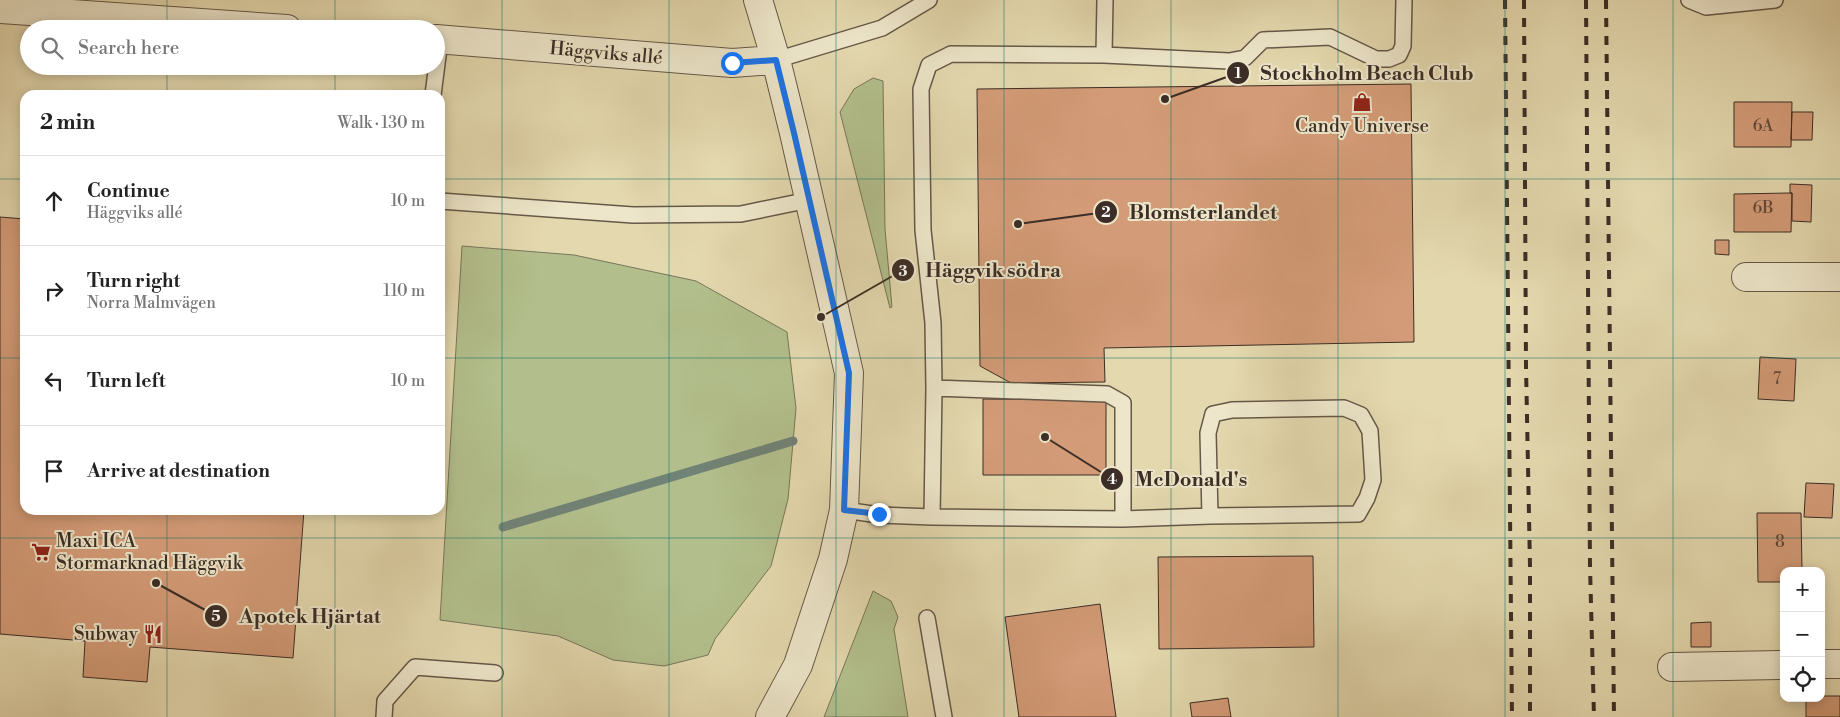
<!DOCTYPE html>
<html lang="en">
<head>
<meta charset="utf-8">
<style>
	body { margin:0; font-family:"Libre Bodoni",serif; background:#f2f2f2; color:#222 }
	.controls { position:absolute; right:15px; bottom:15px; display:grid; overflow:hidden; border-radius:10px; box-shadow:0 2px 12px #0003 }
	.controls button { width:45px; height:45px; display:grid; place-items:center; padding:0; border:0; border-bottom:1px solid #e0e0e0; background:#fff; color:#222; font:25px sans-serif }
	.stop { position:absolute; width:15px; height:15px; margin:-11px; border:4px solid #1a73e8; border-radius:50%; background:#fff }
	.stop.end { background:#1a73e8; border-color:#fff; box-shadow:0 1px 5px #0008 }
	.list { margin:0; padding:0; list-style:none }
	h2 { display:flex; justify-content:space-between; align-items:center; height:65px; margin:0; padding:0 20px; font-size:21px }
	h2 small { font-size:16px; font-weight:400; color:#767676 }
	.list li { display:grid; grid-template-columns:32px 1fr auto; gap:15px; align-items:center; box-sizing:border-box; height:90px; padding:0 20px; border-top:1px solid #e0e0e0 }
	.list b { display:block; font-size:19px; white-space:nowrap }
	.list p { margin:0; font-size:16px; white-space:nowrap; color:#767676 }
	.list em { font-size:16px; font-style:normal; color:#767676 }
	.icon { flex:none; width:28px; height:28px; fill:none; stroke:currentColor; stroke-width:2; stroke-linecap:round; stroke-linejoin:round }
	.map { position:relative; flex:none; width:1840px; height:717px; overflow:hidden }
	.search { position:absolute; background:#fff; box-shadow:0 2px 12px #0003; left:20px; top:20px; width:425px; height:55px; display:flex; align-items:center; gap:12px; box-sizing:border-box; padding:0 18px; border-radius:28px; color:#767676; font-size:19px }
	.panel { position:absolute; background:#fff; box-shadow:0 2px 12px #0003; left:20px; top:90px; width:425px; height:425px; border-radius:15px }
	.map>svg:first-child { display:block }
	.green { fill:#b2bf8c; stroke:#777659 }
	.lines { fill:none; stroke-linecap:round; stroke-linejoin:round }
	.stream { stroke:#718276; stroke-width:9 }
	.building { fill:#d39b77; stroke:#3c2e26 }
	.lane-casing { stroke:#665848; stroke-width:18 }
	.street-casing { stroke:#665848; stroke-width:30 }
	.lane { stroke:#ede6ca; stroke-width:15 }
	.street { stroke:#ede6ca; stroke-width:28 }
	.rail { stroke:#3c2e26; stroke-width:4; stroke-dasharray:9 9; stroke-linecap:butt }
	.route { stroke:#1a73e8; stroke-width:6 }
	.grid { fill:none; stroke:#0f766e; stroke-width:1; stroke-opacity:0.55 }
	.labels { text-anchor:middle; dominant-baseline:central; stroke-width:4; stroke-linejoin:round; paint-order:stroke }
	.number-label { font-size:16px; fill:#62493a }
	.street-label { font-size:19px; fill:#3c2e26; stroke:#ede6ca }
	.poi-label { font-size:19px; fill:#3c2e26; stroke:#ede6ca }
	.leader { fill:none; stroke:#3c2e26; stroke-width:2 }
	.callout-dot { fill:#3c2e26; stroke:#ede6ca; stroke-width:2 }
	.mark-label { font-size:15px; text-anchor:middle; font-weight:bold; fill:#fff }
	.callout-label { font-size:20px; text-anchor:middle; font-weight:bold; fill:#3c2e26; stroke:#ede6ca; stroke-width:4; stroke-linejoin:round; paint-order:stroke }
</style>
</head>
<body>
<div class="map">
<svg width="1840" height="717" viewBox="0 0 1840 717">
	<rect width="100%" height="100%" fill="#e4d8ae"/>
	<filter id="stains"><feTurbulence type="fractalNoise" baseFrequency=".004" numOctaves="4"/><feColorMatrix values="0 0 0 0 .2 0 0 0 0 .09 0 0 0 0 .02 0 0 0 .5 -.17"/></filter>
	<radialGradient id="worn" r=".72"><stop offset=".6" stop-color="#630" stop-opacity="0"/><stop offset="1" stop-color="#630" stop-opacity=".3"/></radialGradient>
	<path class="green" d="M873,78l10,3 2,148 7,78 -2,1 -50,-196 14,-23z
		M462,246l112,9 122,26 91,51 9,76 -8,91 -17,67 -56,73 -7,16 -44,11 -51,-6 -55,-24 -118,-16z
		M873,591l18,10 7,16 -4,12 14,88h-84z"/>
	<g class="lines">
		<path class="stream" d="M503,527l290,-86"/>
	</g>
	<path class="building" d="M1411,84l3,258 -310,6 1,34 -94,1 -31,-17 -3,-277z
		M1734,102h58l-1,45h-57z
		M1792,112h21l-1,28h-21z
		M1790,184l22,1 -1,37 -19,-1v-28h-2z
		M1790,193h2l-1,39h-57v-38z
		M0,217l25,2v291h279l-11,148 -143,-11 -3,35 -64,-5 2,-36 -85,-7z
		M1715,240h14v15l-14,-1z
		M1760,357l36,2 -2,42 -36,-2z
		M983,399l123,1v75h-123z
		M1806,483l28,1 -2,34 -28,-1z
		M1757,513h44l1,58h-18v11h-26z
		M1313,556l1,91 -155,2 -1,-92z
		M1100,604l16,113h-97l-14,-100z
		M1711,622v25h-20v-24z
		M1821,696h19v21h-34v-19h15z
		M1228,698l3,19h-39l-2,-14z"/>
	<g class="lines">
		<g class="lane-casing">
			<path id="lane" d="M1689,0l17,7 69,-7
				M1104,55l125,6 16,-3 18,-18 67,-3 46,22h13l10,-4 4,-9 1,-46
				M776,60l106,-32 47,-28
				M433,95l7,-55
				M440,201l193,14 108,-1 68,-14
				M934,388l173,6 16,9v116
				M844,510l35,5 53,2 191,2 87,-3 148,-2 9,-16 6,-18 -3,-49 -9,-16 -17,-7 -112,2 -19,4 -5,19 2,83
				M932,517l2,-129 -1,-65 -10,-93 -2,-141 8,-24 22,-11 153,1 1,-55
				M927,618l17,99
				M384,717l1,-16 30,-34 80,6"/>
		</g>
		<g class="street-casing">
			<path id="street" d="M758,0l18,60 18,73 55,240 -5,137 -11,49 -35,106 -28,52
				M0,9l287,20
				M436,39l296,24 44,-3
				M1746,277h94
				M1821,664h19
				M1672,667l112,-2"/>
		</g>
		<use href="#lane" class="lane"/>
		<use href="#street" class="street"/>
		<path class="rail" d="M1505,0l7,717
			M1524,0l2,366 4,200v151
			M1586,0l4,566 4,151
			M1606,0l8,717"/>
	</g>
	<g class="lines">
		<path class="route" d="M732,63l44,-3 18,73 55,240 -5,137 35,4"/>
	</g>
	<path class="grid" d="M167,0v29M335,0v29M502,0v717M669,0v717M836,0v717M1004,0v717M1171,0v717M1338,0v717M1505,0v717M1673,0v717M167,66v29M335,66v29M0,179h25M440,179h1400M0,358h25M440,358h1400M167,510v207M335,510v207M0,538h1840"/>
	<defs>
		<g id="shop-bare" transform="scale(1.5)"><path d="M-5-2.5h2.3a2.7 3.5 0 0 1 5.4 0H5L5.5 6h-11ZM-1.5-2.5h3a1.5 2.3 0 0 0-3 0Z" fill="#8f2418" stroke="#ede6ca" stroke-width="2.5" paint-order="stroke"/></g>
		<g id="supermarket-bare" transform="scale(1.5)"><path d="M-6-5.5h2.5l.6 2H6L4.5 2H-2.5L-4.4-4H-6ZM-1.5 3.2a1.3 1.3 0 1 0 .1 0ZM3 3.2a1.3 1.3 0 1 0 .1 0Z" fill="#8f2418" stroke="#ede6ca" stroke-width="2.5" paint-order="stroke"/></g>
		<g id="restaurant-bare" transform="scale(1.5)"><path d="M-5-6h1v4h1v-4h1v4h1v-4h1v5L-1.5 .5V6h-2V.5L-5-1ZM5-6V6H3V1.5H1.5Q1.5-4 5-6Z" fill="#8f2418" stroke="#ede6ca" stroke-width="2.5" paint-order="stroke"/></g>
	</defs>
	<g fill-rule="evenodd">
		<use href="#shop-bare" x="1362" y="102"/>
		<use href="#supermarket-bare" x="41" y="552"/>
		<use href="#restaurant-bare" x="153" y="634"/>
	</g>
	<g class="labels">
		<g class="number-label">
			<text x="1763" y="126">6A</text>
			<text x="1763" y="208">6B</text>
			<text x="1777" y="379">7</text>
			<text x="1780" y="542">8</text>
		</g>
		<g class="street-label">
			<text transform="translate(606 53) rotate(5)">Häggviks allé</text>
		</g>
		<g class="poi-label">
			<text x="1362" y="126">Candy Universe</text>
			<text x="56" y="541" text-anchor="start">Maxi ICA<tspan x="56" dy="22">Stormarknad Häggvik</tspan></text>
			<text x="138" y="634" text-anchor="end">Subway</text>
		</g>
	</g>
	<path class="leader" d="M1165 99L1238 73M1018 224L1106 212M821 317L903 270M1045 437L1112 479M156 583L216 616"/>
	<g class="callout-dot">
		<circle cx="1165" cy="99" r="5"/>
		<circle cx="1018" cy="224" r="5"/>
		<circle cx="821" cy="317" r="5"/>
		<circle cx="1045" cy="437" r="5"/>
		<circle cx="156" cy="583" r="5"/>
		<circle cx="1238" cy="73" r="12"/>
		<circle cx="1106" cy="212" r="12"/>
		<circle cx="903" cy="270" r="12"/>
		<circle cx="1112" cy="479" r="12"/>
		<circle cx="216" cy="616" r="12"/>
	</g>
	<g class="mark-label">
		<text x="1238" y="78">1</text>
		<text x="1106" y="217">2</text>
		<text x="903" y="276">3</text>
		<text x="1112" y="484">4</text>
		<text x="216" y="621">5</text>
	</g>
	<g class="callout-label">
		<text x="1367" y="80">Stockholm Beach Club</text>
		<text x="1203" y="219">Blomsterlandet</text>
		<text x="993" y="277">Häggvik södra</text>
		<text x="1191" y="486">McDonald's</text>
		<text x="310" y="623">Apotek Hjärtat</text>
	</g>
	<rect width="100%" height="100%" filter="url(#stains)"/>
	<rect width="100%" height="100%" fill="url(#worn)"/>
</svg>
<div class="controls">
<button>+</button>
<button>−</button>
<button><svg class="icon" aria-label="locate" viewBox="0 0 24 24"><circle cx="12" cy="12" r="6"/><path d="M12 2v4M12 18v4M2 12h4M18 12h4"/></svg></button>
</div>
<div class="stop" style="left:732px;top:63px"></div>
<div class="stop end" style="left:879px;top:514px"></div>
<div class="search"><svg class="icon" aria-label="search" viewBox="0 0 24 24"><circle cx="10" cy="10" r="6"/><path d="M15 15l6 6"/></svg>Search here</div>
<section class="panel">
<h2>2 min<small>Walk · 130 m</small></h2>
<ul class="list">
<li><svg class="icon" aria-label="ahead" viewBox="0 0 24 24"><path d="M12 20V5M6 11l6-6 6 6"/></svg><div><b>Continue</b><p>Häggviks allé</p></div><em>10 m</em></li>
<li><svg class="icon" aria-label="right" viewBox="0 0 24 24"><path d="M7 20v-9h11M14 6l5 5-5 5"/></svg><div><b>Turn right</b><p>Norra Malmvägen</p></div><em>110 m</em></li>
<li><svg class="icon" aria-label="left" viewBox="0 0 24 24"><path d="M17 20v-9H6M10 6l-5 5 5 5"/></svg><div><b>Turn left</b></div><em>10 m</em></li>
<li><svg class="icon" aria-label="arrive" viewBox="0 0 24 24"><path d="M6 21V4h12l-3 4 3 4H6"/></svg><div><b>Arrive at destination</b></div></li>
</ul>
</section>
</div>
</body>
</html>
